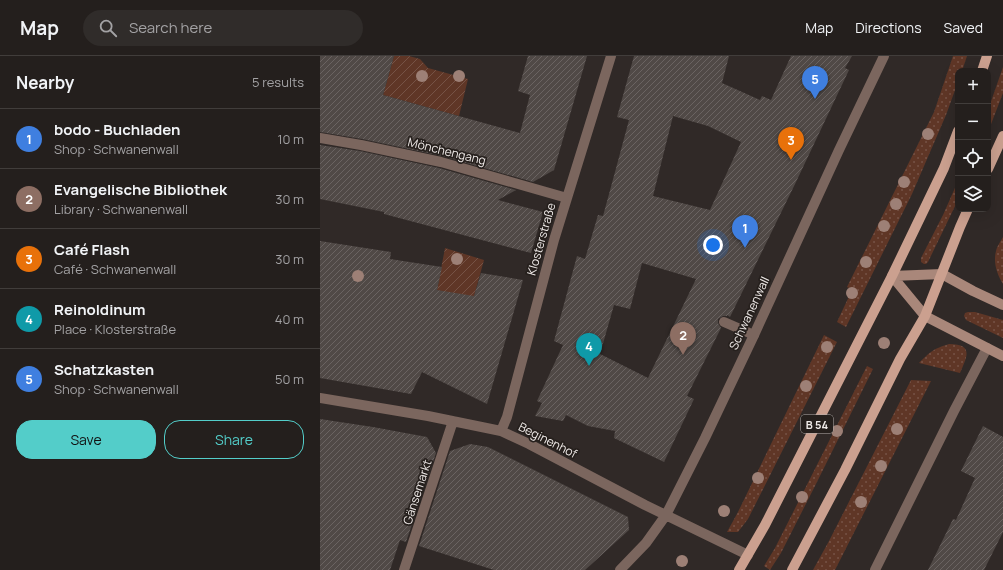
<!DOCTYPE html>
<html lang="en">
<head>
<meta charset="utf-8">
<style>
	body { margin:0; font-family:Manrope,sans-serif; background:#302c2a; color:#f1f3f6 }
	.controls { position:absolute; right:12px; top:12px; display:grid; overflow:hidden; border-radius:8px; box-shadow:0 4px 16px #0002 }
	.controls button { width:36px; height:36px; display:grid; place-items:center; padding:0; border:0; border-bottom:1px solid #413d3b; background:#241f1d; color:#f1f3f6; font:20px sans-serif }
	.you { position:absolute; left:393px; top:189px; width:14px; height:14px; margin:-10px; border:3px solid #fff; border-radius:50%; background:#1a73e8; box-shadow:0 0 0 6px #1a73e833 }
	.badge { display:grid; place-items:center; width:26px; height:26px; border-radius:50%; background:#53cdc9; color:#fff; font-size:13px; font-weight:700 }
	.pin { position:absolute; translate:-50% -33px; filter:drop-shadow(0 1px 2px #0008) }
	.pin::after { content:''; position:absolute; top:21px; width:14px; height:12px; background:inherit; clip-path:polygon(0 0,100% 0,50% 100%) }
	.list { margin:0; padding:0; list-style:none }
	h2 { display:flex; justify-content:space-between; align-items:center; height:52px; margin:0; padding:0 16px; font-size:17px }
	h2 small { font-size:13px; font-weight:400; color:#a3a2a4 }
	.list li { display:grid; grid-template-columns:26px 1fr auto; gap:12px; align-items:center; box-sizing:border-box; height:60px; padding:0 16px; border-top:1px solid #413d3b }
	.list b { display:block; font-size:15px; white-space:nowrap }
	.list p { margin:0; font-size:13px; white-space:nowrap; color:#a3a2a4 }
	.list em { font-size:13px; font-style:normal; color:#a3a2a4 }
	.actions { display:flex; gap:8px; padding:12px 16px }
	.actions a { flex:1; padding:9px 0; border:1px solid #53cdc9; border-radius:16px; text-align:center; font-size:14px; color:#53cdc9 }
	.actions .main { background:#53cdc9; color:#111 }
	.icon { flex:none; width:22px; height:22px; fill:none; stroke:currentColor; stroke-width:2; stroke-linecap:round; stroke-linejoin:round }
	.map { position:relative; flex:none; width:683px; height:514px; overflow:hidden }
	header { display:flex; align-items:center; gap:24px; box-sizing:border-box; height:56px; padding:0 20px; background:#241f1d; border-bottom:1px solid #413d3b }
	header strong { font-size:19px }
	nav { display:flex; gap:22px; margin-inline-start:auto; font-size:14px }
	.search { width:280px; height:36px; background:#302c2a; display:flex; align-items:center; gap:10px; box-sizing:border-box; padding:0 14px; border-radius:22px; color:#a3a2a4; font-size:15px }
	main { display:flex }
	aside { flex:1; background:#241f1d }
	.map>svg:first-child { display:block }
	.grass { fill:url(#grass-dots) }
	.garden { fill:url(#garden-furrows) }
	.building { fill:url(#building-hatch); fill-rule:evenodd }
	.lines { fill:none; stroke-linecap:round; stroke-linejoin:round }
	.lane { stroke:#7b665e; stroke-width:10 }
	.street { stroke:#7b665e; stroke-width:10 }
	.secondary { stroke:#a9877a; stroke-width:10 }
	.primary { stroke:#cba08f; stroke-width:10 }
	.tree { fill:#9d8076 }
	.labels { text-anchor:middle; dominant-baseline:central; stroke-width:3.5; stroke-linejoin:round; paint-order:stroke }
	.shield { fill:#26201d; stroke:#b3aeac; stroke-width:1 }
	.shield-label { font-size:11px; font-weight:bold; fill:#f0ebe9 }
	.street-label { font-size:12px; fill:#f0ebe9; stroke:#26201d }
</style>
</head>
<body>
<header>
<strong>Map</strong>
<div class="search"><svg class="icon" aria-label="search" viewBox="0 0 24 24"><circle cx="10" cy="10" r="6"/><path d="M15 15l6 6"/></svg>Search here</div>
<nav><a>Map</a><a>Directions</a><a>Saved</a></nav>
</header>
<main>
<aside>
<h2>Nearby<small>5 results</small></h2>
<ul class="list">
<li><span class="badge" style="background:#3f7fe0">1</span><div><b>bodo - Buchladen</b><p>Shop · Schwanenwall</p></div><em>10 m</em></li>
<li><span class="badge" style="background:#8d6e63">2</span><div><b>Evangelische Bibliothek</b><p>Library · Schwanenwall</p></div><em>30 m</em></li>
<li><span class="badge" style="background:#e8710a">3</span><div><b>Café Flash</b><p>Café · Schwanenwall</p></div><em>30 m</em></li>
<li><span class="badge" style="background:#0f9aa8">4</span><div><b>Reinoldinum</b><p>Place · Klosterstraße</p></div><em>40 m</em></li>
<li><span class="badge" style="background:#3f7fe0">5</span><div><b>Schatzkasten</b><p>Shop · Schwanenwall</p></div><em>50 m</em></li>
</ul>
<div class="actions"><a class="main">Save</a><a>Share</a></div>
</aside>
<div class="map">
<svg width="683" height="514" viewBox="0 0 683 514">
	<defs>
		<pattern id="grass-dots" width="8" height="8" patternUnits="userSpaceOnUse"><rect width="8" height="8" fill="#5f3626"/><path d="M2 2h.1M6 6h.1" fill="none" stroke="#765346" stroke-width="1.8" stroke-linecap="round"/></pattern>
		<pattern id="garden-furrows" width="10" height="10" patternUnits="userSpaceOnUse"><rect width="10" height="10" fill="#5f3626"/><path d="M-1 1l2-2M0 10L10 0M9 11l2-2" fill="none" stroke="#765346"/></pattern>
		<pattern id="building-hatch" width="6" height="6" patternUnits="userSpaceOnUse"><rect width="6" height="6" fill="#504946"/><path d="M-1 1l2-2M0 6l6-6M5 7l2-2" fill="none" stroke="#6a6361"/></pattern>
	</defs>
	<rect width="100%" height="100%" fill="#302927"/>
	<path class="grass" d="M633,0h14l-5,15h-4v11l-12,33 -34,79 -66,133 -9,-5 15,-32 -5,-3 87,-175z
		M683,11v26l-15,39v-22z
		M638,125v19l-30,62 -2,2h-2l-3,-2v-4l22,-43z
		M683,181v47c-6,-10 -10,-21 -7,-33 1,-5 5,-10 7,-14z
		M648,256h7l28,8v18l-37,-18 -2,-4 1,-3z
		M504,279l13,7 -89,177 -10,13h-11l11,-20z
		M629,288c25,0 18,13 11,29l-41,-10c12,-12 14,-14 30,-19z
		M547,310l6,3 -58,117 -34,67 -11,17 -6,-4 11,-18z
		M591,324l20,1 -96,189h-22l16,-29z"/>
	<path class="garden" d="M74,0h15l11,3 8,9 40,11 -9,37 -76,-21z
		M125,192l39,12 -11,40 -36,-10z"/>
	<path class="building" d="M0,0h74l-11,39 137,38 10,-38 -12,-4 10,-35h59l-33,114 -21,12 -91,-26 -80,-17 -42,-7z
		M314,0h95l-7,27 38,17 2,-4 9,4 20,-44h61l-7,12 4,2 -53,112 -66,135 -3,-2v1h-4l-5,3v4l3,5 -34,68 7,3 -30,63 -50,-24 1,-7 -27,-5 -22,-11 -3,6 -28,-5 7,-13 -5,-2 26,-56 -9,-4 23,-85 8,3 13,-44 5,1 12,-44 14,-52 -12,-3zM353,60l35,10 33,16 -31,68 -57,-14zM322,207l54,16 -48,99 -48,-24 14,-49 16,4z
		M0,89l40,6 79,17 77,22 -18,10 45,12 -12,41 -147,-39v-2l-64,-13z
		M0,185l71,11 -1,7 52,8 -5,23 37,6 7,-23 42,7 -36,124 -65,-32 -11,22 -91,-16z
		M0,363l53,8 54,10 9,16 -30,89 -6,-2 -10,30h-70z
		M663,370l20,11v95l-19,38h-56l25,-51 3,1 19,-42 -14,-7z
		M150,388l18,3 140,70 1,13 -44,40h-91l-75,-24 31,-95z"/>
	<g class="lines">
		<path class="lane" d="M404,266l30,13
			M555,514l79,-159 33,-63"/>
		<path class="street" d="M0,82l41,7 80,17 126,36
			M0,342l108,18 73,15 28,13 116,61 103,50
			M181,375l6,-14 47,-177 57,-184
			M84,514l49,-149
			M300,514l26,-27 20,-28 39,-77 49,-103 85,-185 45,-94"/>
		<path class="secondary" d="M572,220l33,40 78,40
			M572,220l50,-2 31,17 30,14"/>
		<path class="primary" d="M662,15l5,-15
			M668,113l15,-33
			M419,514l26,-45 127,-249 52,-108 14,-37
			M472,514l53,-100 55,-111 25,-43 35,-89 8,-18"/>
	</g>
	<g class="tree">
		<circle cx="102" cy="20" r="6"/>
		<circle cx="139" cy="20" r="6"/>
		<circle cx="608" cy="78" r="6"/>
		<circle cx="584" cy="126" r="6"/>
		<circle cx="576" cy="148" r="6"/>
		<circle cx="564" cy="170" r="6"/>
		<circle cx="137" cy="203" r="6"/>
		<circle cx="546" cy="206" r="6"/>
		<circle cx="38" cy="220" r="6"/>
		<circle cx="532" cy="237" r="6"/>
		<circle cx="564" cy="287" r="6"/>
		<circle cx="507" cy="291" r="6"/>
		<circle cx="486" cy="330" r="6"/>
		<circle cx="577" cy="373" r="6"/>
		<circle cx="517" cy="375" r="6"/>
		<circle cx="561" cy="410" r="6"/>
		<circle cx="438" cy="422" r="6"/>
		<circle cx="482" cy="441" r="6"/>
		<circle cx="541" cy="446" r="6"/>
		<circle cx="404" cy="455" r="6"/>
		<circle cx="362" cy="505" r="6"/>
	</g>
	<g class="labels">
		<rect class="shield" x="481" y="359" width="32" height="18" rx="3"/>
		<g class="shield-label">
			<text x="497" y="368">B 54</text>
		</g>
		<g class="street-label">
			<text transform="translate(127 95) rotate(14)">Mönchengang</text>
			<text transform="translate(221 183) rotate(-74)">Klosterstraße</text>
			<text transform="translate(429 257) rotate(-65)">Schwanenwall</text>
			<text transform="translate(228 384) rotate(27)">Beginenhof</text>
			<text transform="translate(97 436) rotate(-72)">Gänsemarkt</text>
		</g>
	</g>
</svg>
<div class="controls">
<button>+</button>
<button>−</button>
<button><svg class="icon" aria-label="locate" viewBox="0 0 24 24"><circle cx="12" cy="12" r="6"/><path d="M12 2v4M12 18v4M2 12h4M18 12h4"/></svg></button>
<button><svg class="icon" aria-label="layers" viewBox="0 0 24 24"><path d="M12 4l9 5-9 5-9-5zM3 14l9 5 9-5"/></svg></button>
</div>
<div class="you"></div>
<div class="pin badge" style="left:425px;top:192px;background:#3f7fe0">1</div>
<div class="pin badge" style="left:363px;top:299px;background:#8d6e63">2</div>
<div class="pin badge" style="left:471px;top:104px;background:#e8710a">3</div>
<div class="pin badge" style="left:269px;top:310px;background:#0f9aa8">4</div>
<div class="pin badge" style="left:495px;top:43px;background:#3f7fe0">5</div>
</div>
</main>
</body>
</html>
